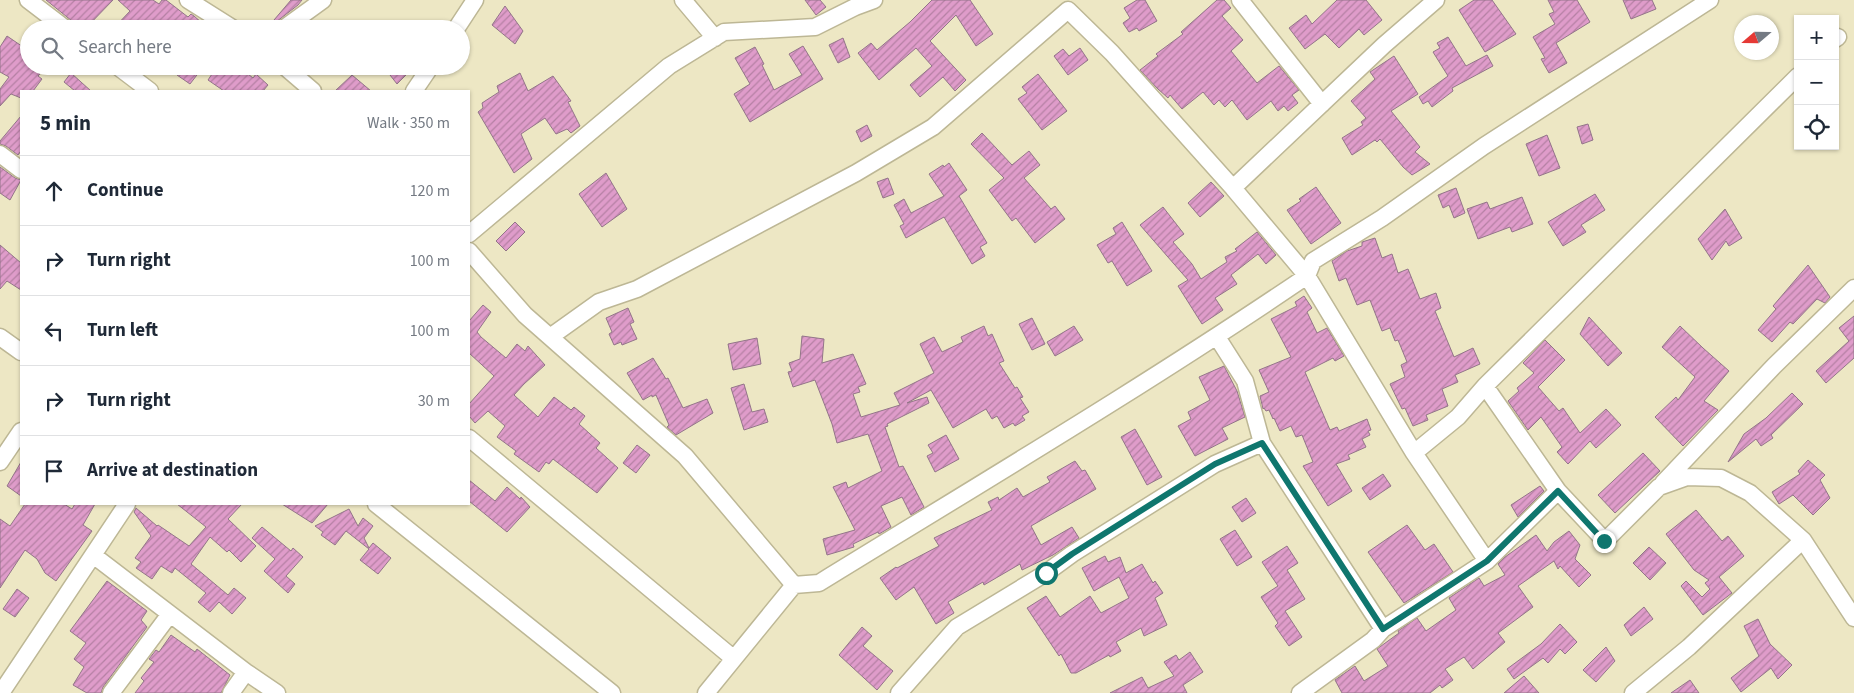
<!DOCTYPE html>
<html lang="en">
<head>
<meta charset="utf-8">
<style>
	body { margin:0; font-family:"Source Sans 3",sans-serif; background:#f6f6f7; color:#1f2937 }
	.controls { position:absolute; right:15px; top:15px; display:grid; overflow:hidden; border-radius:0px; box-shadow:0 1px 4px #0004 }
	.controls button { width:45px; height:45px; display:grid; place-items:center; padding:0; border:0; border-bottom:1px solid #e0e1e3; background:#fff; color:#1f2937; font:25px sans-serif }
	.compass { position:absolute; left:1734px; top:15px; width:45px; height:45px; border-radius:50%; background:#fff; box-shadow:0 1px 4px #0004; rotate:250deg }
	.stop { position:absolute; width:15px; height:15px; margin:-11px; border:4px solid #0f766e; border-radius:50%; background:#fff }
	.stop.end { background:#0f766e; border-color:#fff; box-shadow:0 1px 5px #0008 }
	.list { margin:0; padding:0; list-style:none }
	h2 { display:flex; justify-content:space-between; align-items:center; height:65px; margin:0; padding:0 20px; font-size:21px }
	h2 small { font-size:16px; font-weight:400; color:#747a83 }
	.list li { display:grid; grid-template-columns:32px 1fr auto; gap:15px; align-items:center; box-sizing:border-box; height:70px; padding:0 20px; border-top:1px solid #e0e1e3 }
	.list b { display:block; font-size:19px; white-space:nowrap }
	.list em { font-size:16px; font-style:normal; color:#747a83 }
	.icon { flex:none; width:28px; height:28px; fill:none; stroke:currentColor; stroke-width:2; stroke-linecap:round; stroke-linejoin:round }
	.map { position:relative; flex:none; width:1854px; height:693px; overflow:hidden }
	.search { position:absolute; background:#fff; box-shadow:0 1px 4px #0004; left:20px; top:20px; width:450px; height:55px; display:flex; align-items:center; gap:12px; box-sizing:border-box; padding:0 18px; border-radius:28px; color:#747a83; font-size:19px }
	.panel { position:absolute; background:#fff; box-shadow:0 1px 4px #0004; left:20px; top:90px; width:450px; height:415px; border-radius:0px }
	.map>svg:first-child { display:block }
	.building { fill:url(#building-hatch); stroke:#937589 }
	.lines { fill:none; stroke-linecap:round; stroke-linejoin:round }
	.minor-casing { stroke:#bdb795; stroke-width:19 }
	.minor { stroke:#fff; stroke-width:16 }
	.route { stroke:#0f766e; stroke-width:6 }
</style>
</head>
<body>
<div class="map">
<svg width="1854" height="693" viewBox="0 0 1854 693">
	<defs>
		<pattern id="building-hatch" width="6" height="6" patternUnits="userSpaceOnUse" patternTransform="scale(1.25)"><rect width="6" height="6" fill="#df9cca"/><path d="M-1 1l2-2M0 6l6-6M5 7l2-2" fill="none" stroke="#b580a4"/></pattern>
	</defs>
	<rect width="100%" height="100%" fill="#ede7c4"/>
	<path class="building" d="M46,0h67l-28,29h-6l-7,-8z
		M118,0h35l6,4 3,-4h4l22,17 3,-3 3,2 15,13h-96l17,-18z
		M291,0h11l-4,5 -22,17 -2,-2z
		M805,0h15l6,7 -10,8z
		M932,0h38l23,34 -17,12 -20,-31 -26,26 36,39 -11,11 -12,-14 -23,20 -10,-12 22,-19 -16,-18 -37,32 -21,-27 13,-10 6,7 33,-28z
		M1137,0h8l12,21 -18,10 -2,-3 -8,4 -6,-9 7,-5 -6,-10z
		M1217,0h7l7,8 -9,8 21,24 -12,11 26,32 22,-17 20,24 -7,5 6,8 -10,8 -4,-5 -6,5 -7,-10 -24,19 -15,-20 -7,7 -6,-7 -5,5 -11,-13 -21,17 -12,-14 -2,3 -10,-9 -18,-19 18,-14 -2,-2 27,-20 -2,-2z
		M1337,0h29l16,20 -18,15 -5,-6 -20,19 -14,-14 -20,15 -16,-21 17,-13 6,9z
		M1474,0h18l24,34 -31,18 -26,-42z
		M1548,0h29l13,22 -34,21 11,20 -18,10 -8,-14 4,-1 -12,-21 22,-13 -6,-10 5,-2z
		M1623,0h29l4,9 -25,10z
		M505,6l18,25 -8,13 -23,-19z
		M7,36l22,15v15h18l-9,10 4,3 -9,12h-12v7l-10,-4 -11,12v-17l9,-12 -9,-5v-25z
		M1448,37l18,29 21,-11 6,11 -41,22 1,3 -21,16 -4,-6 -5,3 -4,-7 29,-21 -15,-24 7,-4 -3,-5z
		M843,38l7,19 -12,6 -9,-18z
		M803,46l20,33 -73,43 -16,-28 16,-10 -15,-26 20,-11 9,17 -2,1 12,25 28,-15 -13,-21z
		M1080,48l8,12 -20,15 -14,-19 9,-7 6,7z
		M1394,56l24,38 -27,17 29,36 -5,5 15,12 -18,11 -9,-8 -23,-28 -3,3 -2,-2 -23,15 -10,-17 21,-13 -2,-3 5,-4 -15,-17 24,-22 -5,-7z
		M184,66h10l6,5 -10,13 -13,-9z
		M225,66h13l15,12 3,-4 12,11 -5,6h-39l-16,-11 8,-12 5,3z
		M383,66h19l6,7 -11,11z
		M71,73l20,18h-16l-11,-9z
		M520,73l8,18 25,-15 18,25 -3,1 12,24 -9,7 -4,-4 -11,5 -11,-16 -24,16 11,25 -18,14 -36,-61 5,-4 -1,-5 17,-11 -2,-6z
		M1038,74l29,37 -25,19 -24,-31 9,-6 -5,-6z
		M352,75l19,16h-36z
		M21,116v35l-3,4 -12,-9 -6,-2v-3z
		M1588,124l5,16 -11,4 -5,-17z
		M867,125l5,11 -11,6 -5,-11z
		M982,133l30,32 17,-14 11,14 -16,13 27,31 4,-3 10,13 -30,24 -19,-25 -4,3 -23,-31 15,-12 -33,-34z
		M1547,135l13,33 -21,8 -13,-32z
		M949,163l18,27 -8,6 28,47 -7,4 5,9 -13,8 -28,-47 -38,21 -6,-12 4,-2 -10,-19 10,-6 7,14 33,-17 -15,-22 14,-9 1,2z
		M0,167l15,11 6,2 -11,20 -10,-7z
		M606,173l21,36 -25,18 -23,-33z
		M888,178l6,16 -11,4 -6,-16z
		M1211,182l13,14 -24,21 -12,-14z
		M1316,187l25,36 -30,21 -24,-34 14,-9 -2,-2z
		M1456,188l9,25 -11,5 -5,-13 -6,3 -5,-13z
		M1595,194l10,16 -24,15 5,7 -23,14 -15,-24z
		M1522,197l11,27 -21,8 -2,-5 -32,12 -11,-30 20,-7 3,7z
		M1163,207l21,27 -11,8 19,22 9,15 26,-17 -2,-5 12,-6 -2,-2 22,-17 19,23 -10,9 -8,-10 -27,21 6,9 -22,14 8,12 -21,14 -24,-38 10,-6 -48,-55z
		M1725,209l17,29 -13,8 -3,-5 -14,19 -14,-21z
		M515,222l10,10 -19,19 -10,-10z
		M1122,222l30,49 -25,15 -15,-25 -4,2 -11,-18 19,-11 -3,-6z
		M1375,238l7,20 10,-4 6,19 10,-4 12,30 16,-6 5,15 -6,3 19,46 19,-9 7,16 -25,11 3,7 -16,7 6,17 -22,9 2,5 -15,6 -8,-18 -3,1 -12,-25 15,-7 -4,-12 6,-3 -9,-22 -3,1 -5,-13 -8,3 -12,-31 -13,5 -11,-27 -7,3 -7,-20 15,-10 15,-5v-4z
		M0,245l21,18v27l-14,-9 -7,8z
		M1808,265l22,32 -5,6 -8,-4 -24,25 -3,-2 -18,20 -14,-12 18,-21 -3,-3z
		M1304,296l8,12 -5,4 10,21 10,-5 17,28 -9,5 -2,-3 -28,14 25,58 7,-3 2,4 28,-12 4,11 -3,1 2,4 -8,4 4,8 -18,8 2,4 -14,5 16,27 -24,15 -25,-40 10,-4 -11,-27 -6,2 -5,-11 -11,5 -6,-13 -1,1 -4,-9 -3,1 -2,-3 -1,1 -3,-13 9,-4 -10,-22 32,-13 -20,-38 26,-13 -2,-4z
		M483,305l8,7 -14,20 4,5 25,21 11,-14 8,7 3,-5 17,19 -21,19 -10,11 24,22 16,-20 17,13 3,-3 11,9 -6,8 21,19 -4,5 22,20 -21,25 -44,-34 -4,5 -3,-2 -7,10 -25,-18 2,-3 -19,-14 8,-11 -17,-15 -13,12 -6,-7v-12l25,-28 -25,-23v-32z
		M628,308l6,14 -4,2 7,15 -15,6 -1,-3 -7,3 -5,-11 3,-2 -6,-14z
		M1854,316v42l-28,25 -10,-12 33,-30 -10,-13z
		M1589,317l33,36 -14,13 -28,-32z
		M1032,318l13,26 -13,6 -13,-26z
		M984,326l4,10 4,-2 12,27 -5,2 16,25 2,-1 6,10 -3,1 9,14 -7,4 3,4 -10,6 -2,-3 -9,5 -7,-12 -5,3 -6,-10 -33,19 -22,-38 -24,13 20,-6 2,6 -42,21 1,2 -3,1 14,40 4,-1 21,41 -13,8 -9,-18 -21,9 10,21 -12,7 -1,-2 -25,12 1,3 -27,8 -4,-16 32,-9 -22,-43 13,-5 2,6 34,-17 -14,-37 -31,9 -5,-19 -17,-44 -22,7 -5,-15 4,-1 -3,-8 11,-4 2,-23 22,3 -2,24 31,-9 13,30 -8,3 2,5 -7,2 8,23 39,-12 -6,-12 40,-20 -14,-29 14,-7 8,15 21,-10 -2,-5z
		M1074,326l9,14 -28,16 -8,-14z
		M1680,326l23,22 26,23 -25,30 14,9 -35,36 -28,-29 21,-20 2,3 17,-23 -33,-30z
		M757,338l4,26 -28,6 -5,-26z
		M1545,340l20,20 -27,27 21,24 4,-3 17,25 26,-24 15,16 -25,23 -6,-7 -22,23 -11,-12 5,-5 -21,-30 -13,13 -20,-29 11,-10 -2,-3 17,-15 -11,-10z
		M653,358l13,21 2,-1 15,30 24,-9 6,14 -37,22 -9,-8 2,-2 -13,-30 -4,2v-2l-9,5 -16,-27z
		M1224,366l13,25 8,26 -23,11 6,11 -33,17 -17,-30 13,-7 -3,-7 22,-12 -11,-23z
		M744,384l8,28 12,-3 4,13 -24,8 -13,-42z
		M1792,393l11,11 -32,31 2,3 -12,8 -5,-7 -28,23 16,-28 22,-16z
		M1135,429l27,48 -15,8 -26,-48z
		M946,435l13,24 -24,13 -8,-16 6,-3 -5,-8z
		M637,445l13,10 -14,18 -13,-10z
		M1643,453l17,18 -45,42 -17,-18z
		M1808,460l17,15 -5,5 10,18 -17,17 -20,-20 -14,9 -7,-12 28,-18 -2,-3z
		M1075,461l7,10 3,-1 11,19 -65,37 10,19 31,-18 7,11 -26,17 -31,15 -2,-6 -36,21 -1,-3 -35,20 6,11 -18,11 -22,-37 -18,13 -16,-22 16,-11 1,1 42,-22 -5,-8 58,-28 -4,-8 10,-5 1,3 18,-12 6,9 27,-15 -3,-5z
		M21,462v34l-14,-10z
		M1383,474l8,12 -21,14 -8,-12z
		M469,480l26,21 12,-14 13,12 1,-2 9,10 -23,25 -38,-31z
		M1540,486l4,5 -26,26 -7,-12z
		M1246,498l10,15 -14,9 -10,-15z
		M25,504h39l8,5 3,-5h20l-12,21 9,6 -36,50 -11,-8 -8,-14 -12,-9 -25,38v-69l10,7z
		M177,504h65l-14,15 28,27 -15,16 -12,-12 -2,2 -17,-15 -19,27 37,31 6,-7 12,10 -14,16 -13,-12 -9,10 -12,-10 8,-9 -31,-25 -3,5 -11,-7 -9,13 -16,-11 5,-6 -6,-4 16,-22 -17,-24 2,-4 21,18 1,-1 31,21 17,-19z
		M282,504h46l-16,19z
		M349,509l9,17 5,-8 10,8 -9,12 5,10 4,-5 18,15 -13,16 -18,-14 9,-11 -23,-18 -11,14 -14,-10 2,-3 -8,-6z
		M1696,510l26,31 6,-5 16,20 -25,21 13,16 -29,22 -22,-29 5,-5 16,16 8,-8 -5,-6 4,-3 -15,-10 -28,-36z
		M1407,525l18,25 9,-6 19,28 -49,31 -36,-51z
		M262,527l29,24 2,-3 10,9 -17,19 9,8 -7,9 -24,-22 11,-12 -23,-21z
		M1235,530l17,27 -15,9 -17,-27z
		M1569,531l11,14 -5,14 16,16 -12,12 -19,-21 -2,3 -4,-8 -36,25 15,21 -35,26 7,9 -32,27 -9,-12 -19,12 8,11 -11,8 -2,-3 -10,8h-88l-7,-13 20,-14 9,15 24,-15 -11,-17 22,-16 -1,-2 19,-13 9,13 30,-21 -7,-12 30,-20 5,8 21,-11 -7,-11 7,-7 31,-22 11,16 7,-9z
		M1287,546l11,17 -11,7 18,29 -20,12 17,26 -13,9 -14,-20 3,-3 -17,-26 17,-11 -16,-24z
		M1649,547l17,16 -16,17 -17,-17z
		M1105,556l3,6 12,-5 6,16 16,-9 11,19 2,-2 8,12 -8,5 12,27 -23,11 -3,-8 -25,14 5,9 -11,6 -1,-2 -33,18h-5l-10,-19 -2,2 -32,-48 19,-12 14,21 30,-21 11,17 28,-15 -10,-21 -25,14 -12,-23z
		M107,581l40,30 -6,9 6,7 -44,60 -2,6h-14l-14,-8 11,-18 -10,-8 12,-16 -16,-12z
		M17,589l12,9 -14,19 -12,-8z
		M1644,607l9,12 -22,17 -7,-11z
		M1758,619l12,25 22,21 -14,14 -7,-11 -30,24 -10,-14 28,-22 -15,-30z
		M1560,624l17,18 -12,12 -5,-5 -12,14 -5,-5 -29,21 -7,-10 34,-25z
		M862,627l10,9 -9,10 30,25 -16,19 -38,-35z
		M171,635l24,17 2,-3 33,26 -9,18h-86l9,-12 -3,-3 13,-16 -5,-3 7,-9 3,2z
		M1606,647l9,14 -19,21 -13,-12z
		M1190,652l13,20 -20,13 4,8h-77l32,-16 6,11 26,-12 -10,-14 12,-7 3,5z
		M1524,676l15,17h-35z
		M1690,680l9,13h-28z"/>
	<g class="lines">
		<g class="minor-casing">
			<path id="minor" d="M28,0l38,29
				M188,0l46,29
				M683,0l32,38
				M1240,0l82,104
				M283,29l40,-29
				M456,29l19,-29
				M1835,39l3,-2
				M117,66l33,25
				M284,66l29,25
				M414,91l17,-25
				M0,154l21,16
				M1233,188l151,-143 52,-45
				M469,234l200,-168 55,-34 91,-5 40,-20 19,-7
				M469,251l56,64 160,141 109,129
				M0,337l21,15
				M550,337l49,-35 38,-13 219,-116 77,-46 135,-117 44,43 121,135 74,88 107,177
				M1217,337l28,44 17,62 121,186
				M1485,386l73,105 47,50 54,-54 28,-10 34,1 29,15 53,47 51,78
				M469,438l264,220
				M0,462l21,-31
				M1663,483l111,-117 80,-78
				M376,504l236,189
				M93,555l153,117 31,21
				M1487,561l-73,-108 44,-36 27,-31 313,-310
				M1,693l126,-189
				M111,693l59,-79
				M231,693l15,-21
				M706,693l88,-108 25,-2c164,-101 329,-199 488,-307l6,-15 69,-43 102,-72 226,-146
				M899,693l58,-66 89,-54 26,-19 143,-90 47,-21
				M1300,693l73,-53 10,-11 104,-68 71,-70
				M1633,693l56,-46 114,-107"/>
		</g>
		<use href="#minor" class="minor"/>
	</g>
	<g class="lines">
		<path class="route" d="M1046,573l26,-19 143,-90 47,-21 121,186 104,-68 71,-70 46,50"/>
	</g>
</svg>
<div class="controls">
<button>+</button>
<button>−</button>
<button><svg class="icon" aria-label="locate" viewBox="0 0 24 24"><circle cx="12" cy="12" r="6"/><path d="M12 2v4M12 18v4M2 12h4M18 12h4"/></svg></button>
</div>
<svg class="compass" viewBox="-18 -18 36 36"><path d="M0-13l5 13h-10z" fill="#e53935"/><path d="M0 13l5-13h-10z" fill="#747a83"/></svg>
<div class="stop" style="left:1046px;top:573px"></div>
<div class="stop end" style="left:1604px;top:541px"></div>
<div class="search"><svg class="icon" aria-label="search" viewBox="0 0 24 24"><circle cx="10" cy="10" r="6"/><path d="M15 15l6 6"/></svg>Search here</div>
<section class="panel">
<h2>5 min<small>Walk · 350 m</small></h2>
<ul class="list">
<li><svg class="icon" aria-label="ahead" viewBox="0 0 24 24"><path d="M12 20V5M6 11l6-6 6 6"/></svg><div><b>Continue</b></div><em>120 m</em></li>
<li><svg class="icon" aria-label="right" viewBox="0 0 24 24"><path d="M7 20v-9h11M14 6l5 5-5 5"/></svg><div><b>Turn right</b></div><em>100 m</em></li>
<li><svg class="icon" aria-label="left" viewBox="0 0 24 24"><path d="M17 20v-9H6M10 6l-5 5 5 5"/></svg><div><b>Turn left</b></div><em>100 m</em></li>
<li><svg class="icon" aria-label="right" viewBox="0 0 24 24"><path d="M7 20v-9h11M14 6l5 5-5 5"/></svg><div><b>Turn right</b></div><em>30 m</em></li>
<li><svg class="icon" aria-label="arrive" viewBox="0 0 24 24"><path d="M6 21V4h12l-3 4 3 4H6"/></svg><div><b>Arrive at destination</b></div></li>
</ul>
</section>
</div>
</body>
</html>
